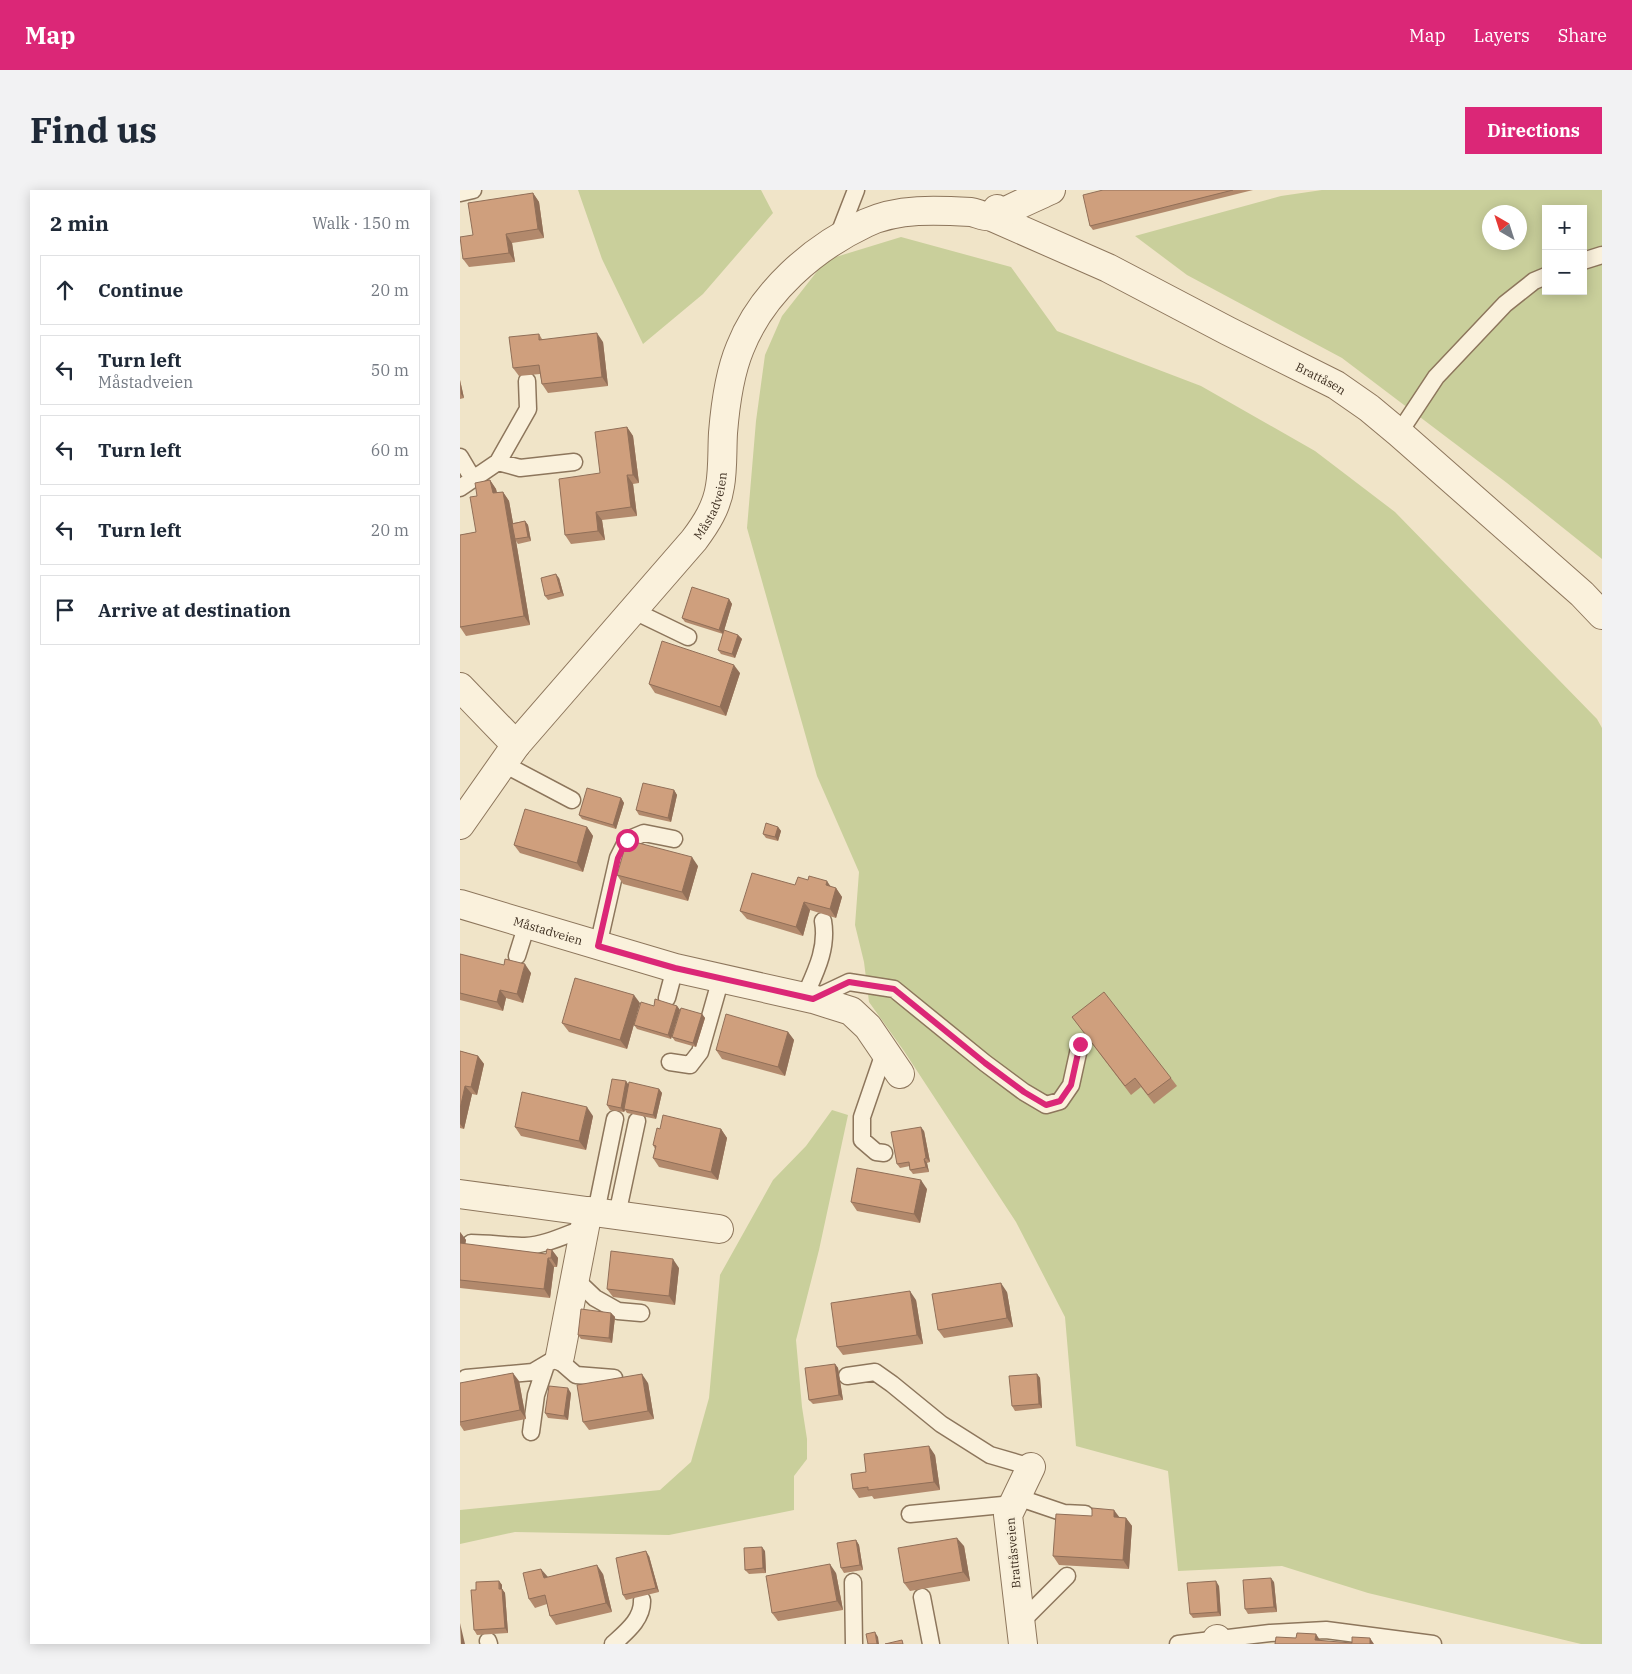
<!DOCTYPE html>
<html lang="en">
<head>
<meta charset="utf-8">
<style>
	body { margin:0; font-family:"IBM Plex Serif",serif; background:#f2f2f3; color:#1f2937 }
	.controls { position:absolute; right:15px; top:15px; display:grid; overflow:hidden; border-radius:0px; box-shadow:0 2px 12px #0003 }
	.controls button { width:45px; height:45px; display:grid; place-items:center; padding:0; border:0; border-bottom:1px solid #e0e1e3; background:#fff; color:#1f2937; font:25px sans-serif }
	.compass { position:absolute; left:1022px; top:15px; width:45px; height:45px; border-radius:50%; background:#fff; box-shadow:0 2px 12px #0003; rotate:321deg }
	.stop { position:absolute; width:15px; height:15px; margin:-11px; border:4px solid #db2777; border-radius:50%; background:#fff }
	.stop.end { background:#db2777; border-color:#fff; box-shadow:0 1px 5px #0008 }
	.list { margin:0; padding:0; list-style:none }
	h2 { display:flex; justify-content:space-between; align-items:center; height:65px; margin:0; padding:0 20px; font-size:21px }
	h2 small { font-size:16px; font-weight:400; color:#747a83 }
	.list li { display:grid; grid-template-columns:32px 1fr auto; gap:15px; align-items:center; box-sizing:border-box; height:70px; margin:0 10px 10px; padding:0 10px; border:1px solid #e0e1e3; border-radius:0px }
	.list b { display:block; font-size:19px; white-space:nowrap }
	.list p { margin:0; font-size:16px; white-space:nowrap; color:#747a83 }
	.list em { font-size:16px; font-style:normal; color:#747a83 }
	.icon { flex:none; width:28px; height:28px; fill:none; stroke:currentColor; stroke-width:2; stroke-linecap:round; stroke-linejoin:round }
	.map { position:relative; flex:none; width:1142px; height:1454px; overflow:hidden; border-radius:0px }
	header { display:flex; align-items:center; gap:30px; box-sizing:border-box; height:70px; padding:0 25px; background:#db2777; color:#fff }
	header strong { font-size:24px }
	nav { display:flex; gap:28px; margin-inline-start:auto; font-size:18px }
	.intro { display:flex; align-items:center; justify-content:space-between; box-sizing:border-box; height:120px; padding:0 30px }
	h1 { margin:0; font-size:35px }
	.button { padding:12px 22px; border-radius:0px; background:#db2777; color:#fff; font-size:18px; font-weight:700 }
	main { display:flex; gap:30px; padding:0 30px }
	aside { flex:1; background:#fff; border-radius:0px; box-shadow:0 2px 12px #0003 }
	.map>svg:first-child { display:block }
	.green { fill:#c9cf9b; fill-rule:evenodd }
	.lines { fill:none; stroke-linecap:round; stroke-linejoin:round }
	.lane-casing { stroke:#8d765c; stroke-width:19 }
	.street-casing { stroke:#8d765c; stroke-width:30 }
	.lane { stroke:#faf1dc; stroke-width:16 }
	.street { stroke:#faf1dc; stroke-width:28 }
	.wall { fill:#b2896c }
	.shaded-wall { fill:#916f58 }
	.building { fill:#cf9f7d; stroke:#916f58 }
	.route { stroke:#db2777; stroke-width:6 }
	.labels { text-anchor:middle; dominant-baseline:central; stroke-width:4.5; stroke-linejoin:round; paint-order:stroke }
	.street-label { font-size:12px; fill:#3d2e20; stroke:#f7eed8 }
</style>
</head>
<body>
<header>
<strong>Map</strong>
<nav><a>Map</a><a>Layers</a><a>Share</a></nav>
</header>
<div class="intro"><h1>Find us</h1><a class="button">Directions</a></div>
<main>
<aside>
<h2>2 min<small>Walk · 150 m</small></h2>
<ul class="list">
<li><svg class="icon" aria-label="ahead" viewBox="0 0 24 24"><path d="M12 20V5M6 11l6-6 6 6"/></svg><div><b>Continue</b></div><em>20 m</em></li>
<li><svg class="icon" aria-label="left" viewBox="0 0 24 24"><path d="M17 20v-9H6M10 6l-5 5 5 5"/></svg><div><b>Turn left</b><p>Måstadveien</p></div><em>50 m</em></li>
<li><svg class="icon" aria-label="left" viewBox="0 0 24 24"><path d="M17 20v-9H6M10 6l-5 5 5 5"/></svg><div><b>Turn left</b></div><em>60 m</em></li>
<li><svg class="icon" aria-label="left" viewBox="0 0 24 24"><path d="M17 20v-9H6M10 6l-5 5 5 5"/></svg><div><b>Turn left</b></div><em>20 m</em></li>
<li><svg class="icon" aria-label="arrive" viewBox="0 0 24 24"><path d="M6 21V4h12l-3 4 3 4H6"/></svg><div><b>Arrive at destination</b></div></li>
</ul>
</aside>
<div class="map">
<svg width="1142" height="1454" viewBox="0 0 1142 1454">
	<rect width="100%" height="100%" fill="#f0e4c8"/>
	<path class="green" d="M118,0h183l12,23 -70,81 -60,50 -41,-85z
		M862,0h280v369l-95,-76 -165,-125 -155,-83 -52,-39 146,-40zM1086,19h37v82h-37zM1030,22h30v30h-30z
		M441,47l110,30 46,64 144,55 114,65 80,61 202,207 5,9v916h-21l-213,-51 -86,-27 -104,5 -10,-100 -92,-25 -11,-129 -49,-95 -112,-171 -35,-49 -5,-40 -9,-37 4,-53 -42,-96 -70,-248 9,-107 9,-66 17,-39 44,-56z
		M372,920l16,5 -29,135 -23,90 6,67 5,32v20l-13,17v34l-125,25 -154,-3 -55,12v-34l200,-20 31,-28 18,-64 11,-123 53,-95 33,-34z"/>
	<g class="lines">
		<g class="lane-casing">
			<path id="lane" d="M0,3l13,-3
				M377,49l19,-49
				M1123,71l19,-6
				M939,243l37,-56 69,-73 29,-23 12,-5
				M0,267l13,22
				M38,272l22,6 54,-6
				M0,298l38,-26 30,-53 -1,-28
				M172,420l56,27
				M42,573l70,37
				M138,756l20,-88 9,-18 17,-7 30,6
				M57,766l10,-32
				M207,808l8,-30
				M344,808c11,-25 24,-49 19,-77
				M353,809l36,-17 45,7 91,74 39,29 22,13 14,-4 11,-16 9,-41
				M210,872l20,3 10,-13 21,-74
				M424,963l-8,-1 -14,-12v-23l23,-67
				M136,1022l19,-93
				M157,1025l20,-94
				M11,1053c18,0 36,3 54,3 21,-1 40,-11 60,-18
				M115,1089l20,19 23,13 23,2
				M387,1186l28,-4 17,12 49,40 49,31 41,12
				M6,1188l67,-6 27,-16 1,6 15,13 38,3
				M71,1242l5,-37 10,-30
				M557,1307l47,16 21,1
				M450,1324l103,-10
				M393,1392l1,62
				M462,1407l9,47
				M560,1433l47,-47
				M28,1451l1,3
				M153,1454c13,-12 30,-25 29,-44
				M718,1454l92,-11 56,-3 107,14"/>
		</g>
		<g class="street-casing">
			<g id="street">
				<path id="s1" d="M537,19l-5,8 116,51 120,63 108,54 33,23 30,25 183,161 20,21"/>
				<path d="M0,497l56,58"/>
				<path id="s2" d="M0,635l56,-80 178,-205c12,-16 23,-33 26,-54 3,-17 2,-35 3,-53 2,-25 7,-61 17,-85 22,-56 73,-100 126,-125 32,-15 71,-13 105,-11 6,1 15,6 22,4 5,-1 12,-5 17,-7 14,-7 28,-13 41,-19"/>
				<path id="s3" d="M0,714l215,64 138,31 38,12 17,16 32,47"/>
				<path d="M0,1004l259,35"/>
				<path d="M100,1166l28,-145"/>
				<path d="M563,1454l-15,-129 23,-48"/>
				<path d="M756,1454l1,-5"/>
			</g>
		</g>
		<use href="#lane" class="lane"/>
		<use href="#street" class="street"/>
	</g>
	<path class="wall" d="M643,0h150l-160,40 -3,-4z
		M73,3l6,9 5,36 -32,5 3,19 -46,5 -6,-8 10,-24z
		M79,144l3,5 61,3 5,44 -60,7 -6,-9 -2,-10 -21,2 -6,-8z
		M0,190l4,18 -4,1z
		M167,237l6,9 6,47 -6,1 4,32 -35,4 3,20 -34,4 -6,-9z
		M30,290l6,9 1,4 6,-1 6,9 4,22 12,-2 3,4 3,16 -13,3 -2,-3 14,84 -64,11 -6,-9v-92l16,-3 1,-36z
		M99,388l5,18 -16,4 -3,-4z
		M269,409l3,5 -9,30 -38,-12 -3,-4z
		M278,445l4,4 -7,19 -14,-4 -3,-4z
		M280,483l-14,43 -71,-23 -6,-9z
		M214,600l3,5 -6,27 -32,-7 -3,-5z
		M161,608l3,5 -8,26 -34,-10 -3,-4z
		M127,637l6,9 -10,36 -63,-19 -6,-8z
		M318,637l3,4 -3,10 -12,-3 -3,-4z
		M238,676l-10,35 -65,-17 -6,-9z
		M335,695l36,2 5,1 6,9 -6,21 -26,-8 -7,26 -56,-17 -7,-8z
		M0,764l71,19 -8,30 -17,-5 -3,13 -43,-11z
		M180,813l-13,46 -58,-17 -7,-9z
		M194,816h23l3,4 -9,29 -34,-10 -3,-4z
		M242,824l3,4 -9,29 -21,-6 -3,-4z
		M612,827l99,61 6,8 -23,18 -13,-17 -10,8z
		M328,842l6,8 -9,36 -63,-17 -6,-9z
		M0,861l18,5 6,8 -7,31 -5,-1 -8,35 -4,-1z
		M166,891l3,4 30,4 3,4 -6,26 -29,-6 -2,-3 -1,2 -14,-2 -3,-5z
		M133,926l-7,34 -65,-14 -6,-9z
		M200,939h61l6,9 -9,42 -59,-13 -6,-9 2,-9 -2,-4z
		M464,941l6,31 -3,1 2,9 -16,2 -3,-4v-4l-10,2 -3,-4z
		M467,999l-7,34 -63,-12 -6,-9z
		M0,1042l6,8 -1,4 81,10 6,-4 6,8 -1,9h-3l-4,31 -90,-10z
		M219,1078l-4,37 -62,-8 -6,-8z
		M547,1102l6,35 -69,11 -6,-8z
		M456,1110l7,44 -80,11 -6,-8z
		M151,1123l4,4 -3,26 -31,-4 -3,-4z
		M375,1174l3,4 5,32 -30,4 -4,-4z
		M577,1184l3,4 2,30 -27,3 -3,-5z
		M59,1191l7,38 -62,12 -4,-6v-42z
		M188,1193l6,36 -65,11 -6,-8z
		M111,1203l-3,27 -20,-2 -3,-5z
		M475,1265l5,35 -66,9 -2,-3 -13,2 -6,-9 13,-17z
		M659,1327l7,1 6,8 -3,43 -70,-4 -6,-9z
		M396,1350l3,5 4,25 -19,3 -3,-5z
		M504,1356l6,35 -60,10 -6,-8z
		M305,1361l1,22 -17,1 -4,-4z
		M189,1366l10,36 -33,8 -3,-5z
		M376,1383l7,37 -65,11 -6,-8z
		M143,1384l9,38 -56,13 -6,-9 -3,-12 -12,4 -6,-9 19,-21z
		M39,1391l3,4v4l3,4 3,40 -31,2 -3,-5 2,-40z
		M814,1392l3,30 -29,2 -3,-5z
		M759,1396l2,30 -28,2 -3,-4z"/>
	<path class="shaded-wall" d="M73,3l6,9 5,36 -6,-9z
		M46,44l6,9 3,19 -6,-9z
		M137,143l6,9 5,44 -6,-9z
		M0,190l4,18 -3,-4z
		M167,237l6,9 6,47 -6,-8z
		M167,285l6,9 4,32 -6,-9z
		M30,290l6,9 3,13 -6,-9z
		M43,302l6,9 7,38h-1l1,2 14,84 -6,-9z
		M136,322l6,8 3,20 -7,-9z
		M65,331l3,4 3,16 -3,-4z
		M96,384l3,4 5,18 -3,-4z
		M269,409l3,5 -9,30 -4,-4z
		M278,445l4,4 -7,19 -3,-4z
		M274,475l6,8 -14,43 -6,-9z
		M214,600l3,5 -6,27 -3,-4z
		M161,608l3,5 -8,26 -3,-4z
		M127,637l6,9 -10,36 -6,-9z
		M318,637l3,4 -3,10 -3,-4z
		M232,667l6,9 -10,35 -6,-9z
		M367,691l6,9 -7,-5z
		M376,698l6,9 -6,21 -6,-9z
		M344,712l6,8 -7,26 -7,-9z
		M65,774l6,9 -8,30 -6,-9z
		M40,800l6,8 -3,13 -6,-9z
		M174,805l6,8 -13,46 -7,-9z
		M217,816l3,4 -9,29 -3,-4z
		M242,824l3,4 -9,29 -3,-4z
		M328,842l6,8 -9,36 -7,-9z
		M18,866l6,8 -7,31 -6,-8z
		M166,891l3,5 -5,23 1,1 -1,2 -3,-4z
		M5,896l7,8 -8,35 -4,-5v-15z
		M199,899l3,4 -6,26 -3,-4z
		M127,917l6,9 -7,34 -7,-9z
		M461,937l3,4 6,31 -4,-4z
		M261,939l6,9 -9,42 -7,-8z
		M464,969l3,4 2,9 -3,-5z
		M461,990l6,9 -7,34 -6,-9z
		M0,1042l6,8 -2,12 -4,-6z
		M92,1060l6,8 -1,9 -6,-9z
		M88,1068l6,9 -4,31 -6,-9z
		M213,1069l6,9 -4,37 -6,-9z
		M541,1093l6,9 6,35 -6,-9z
		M450,1101l6,9 7,44 -6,-9z
		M151,1123l4,4 -3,26 -3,-5z
		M375,1174l3,4 5,32 -4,-5z
		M53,1183l6,8 7,38 -6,-9z
		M182,1184l6,9 6,36 -6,-8z
		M577,1184l3,4 2,30 -3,-4z
		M108,1198l3,5 -3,27 -4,-4z
		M469,1256l6,9 5,35 -6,-8z
		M654,1320l6,8 -6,-1z
		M666,1328l6,8 -3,43 -6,-9z
		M497,1348l7,8 6,35 -7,-9z
		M396,1350l3,5 4,25 -3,-5z
		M302,1357l3,4 1,22 -3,-5z
		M186,1361l3,5 10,36 -3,-4z
		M370,1374l6,9 7,37 -6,-9z
		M137,1375l6,9 9,38 -6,-9z
		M81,1379l7,8 -4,1z
		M811,1388l3,4 3,30 -3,-5z
		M39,1391l3,4v4l3,4 3,40 -3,-5z
		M756,1391l3,5 2,30 -3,-4z
		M0,1433l5,21h-4z
		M415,1442l3,5 1,7h-2z
		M856,1444l6,9 -7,-3z
		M910,1448l4,6h-4z"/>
	<path class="building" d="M643,0h130l-143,36 -7,-31z
		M73,3l5,36 -32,5 3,19 -46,6 -3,-22 13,-2 -5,-32z
		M137,143l5,44 -60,7 -3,-19 -26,3 -4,-31 30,-3v6z
		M167,237l6,48h-6l4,32 -35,5 2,19 -33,4 -6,-56 41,-6 -5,-41z
		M30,290l3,13 10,-1 21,124 -64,11v-92l16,-3 -6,-35 7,-1 -2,-13z
		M65,331l3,16 -13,2 -3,-15z
		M96,384l5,18 -16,4 -4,-18z
		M232,397l37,12 -10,31 -37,-12z
		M264,440l14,5 -6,19 -14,-4z
		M202,451l72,24 -14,42 -71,-23z
		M183,593l31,7 -6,28 -32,-8z
		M127,598l34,10 -8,27 -34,-10z
		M65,619l62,18 -10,36 -63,-18z
		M306,633l12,4 -3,10 -12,-3z
		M167,650l65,17 -10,35 -65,-17z
		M292,683l43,12 3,-8 10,3 1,-4 18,5 -1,4 10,3 -6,21 -26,-7 -8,25 -56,-16z
		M0,764l44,11 1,-6 20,5 -8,30 -17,-4 -3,12 -37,-9z
		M115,788l59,17 -14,45 -58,-17z
		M644,802l67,86 -23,17 -13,-17 -10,8 -53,-69z
		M195,809l22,7 -9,29 -34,-10 7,-23 13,4z
		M221,818l21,6 -9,29 -21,-6z
		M266,824l62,18 -10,35 -62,-17z
		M0,861l18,5 -7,31 -6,-1 -5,23z
		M152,889l14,2 -5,27 -14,-3z
		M169,892l30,7 -6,26 -29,-6z
		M62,902l65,15 -8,34 -64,-14z
		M203,925l58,14 -10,43 -58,-14 3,-12 -3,-1 4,-17 3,1z
		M461,937l5,31 -2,1 2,8 -16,3 -1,-8 -12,2 -6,-32z
		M397,978l64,12 -7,34 -63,-12z
		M0,1053l86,11 1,-5 5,1 -1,8h-3l-4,31 -84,-9z
		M151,1061l62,8 -4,37 -62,-7z
		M541,1093l6,35 -69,12 -6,-36z
		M450,1101l7,44 -80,12 -6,-44z
		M121,1119l30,4 -2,25 -31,-3z
		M375,1174l4,31 -30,5 -4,-32z
		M53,1183l7,37 -60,12v-39z
		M182,1184l6,37 -65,11 -6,-37z
		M577,1184l2,30 -27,2 -3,-30z
		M89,1196l19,2 -4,28 -19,-3z
		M469,1256l5,36 -66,8v-3l-15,2 -2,-15 15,-2 -2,-18z
		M632,1318l22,2v7l12,1 -3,42 -70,-4 3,-42 36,2z
		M497,1348l6,34 -59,11 -6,-35z
		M396,1350l4,25 -19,3 -4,-25z
		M302,1357l1,21 -18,2 -1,-22z
		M186,1361l10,37 -33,7 -7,-37z
		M370,1374l7,37 -65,12 -6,-37z
		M137,1375l9,38 -56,13 -5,-21 -16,4 -6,-26 18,-4 3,9z
		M811,1388l3,29 -29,2 -2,-29z
		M39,1391v8h3l3,39 -31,2 -3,-40h5v-8z
		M756,1391l2,31 -28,2 -3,-31z
		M415,1442l2,12h-9l-2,-10z
		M837,1443l19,1 -1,6 37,3v-6l18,1v6h2h-97l1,-7 20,1z
		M442,1450l1,4h-18z"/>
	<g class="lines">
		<path class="route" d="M167,650l-9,18 -20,88 77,22 138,31 36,-17 45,7 91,74 39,29 22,13 14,-4 11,-16 9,-41"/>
	</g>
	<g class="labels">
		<g class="street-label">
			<text stroke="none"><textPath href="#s1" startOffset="376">Brattåsen</textPath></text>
			<text stroke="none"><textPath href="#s2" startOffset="408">Måstadveien</textPath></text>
			<text stroke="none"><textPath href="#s3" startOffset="92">Måstadveien</textPath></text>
			<text transform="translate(553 1363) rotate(-95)">Brattåsveien</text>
		</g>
	</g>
</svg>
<div class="controls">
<button>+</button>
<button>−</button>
</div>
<svg class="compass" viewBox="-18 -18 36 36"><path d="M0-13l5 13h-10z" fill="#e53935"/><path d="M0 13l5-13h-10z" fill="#747a83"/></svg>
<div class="stop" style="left:167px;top:650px"></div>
<div class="stop end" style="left:620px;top:854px"></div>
</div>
</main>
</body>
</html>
